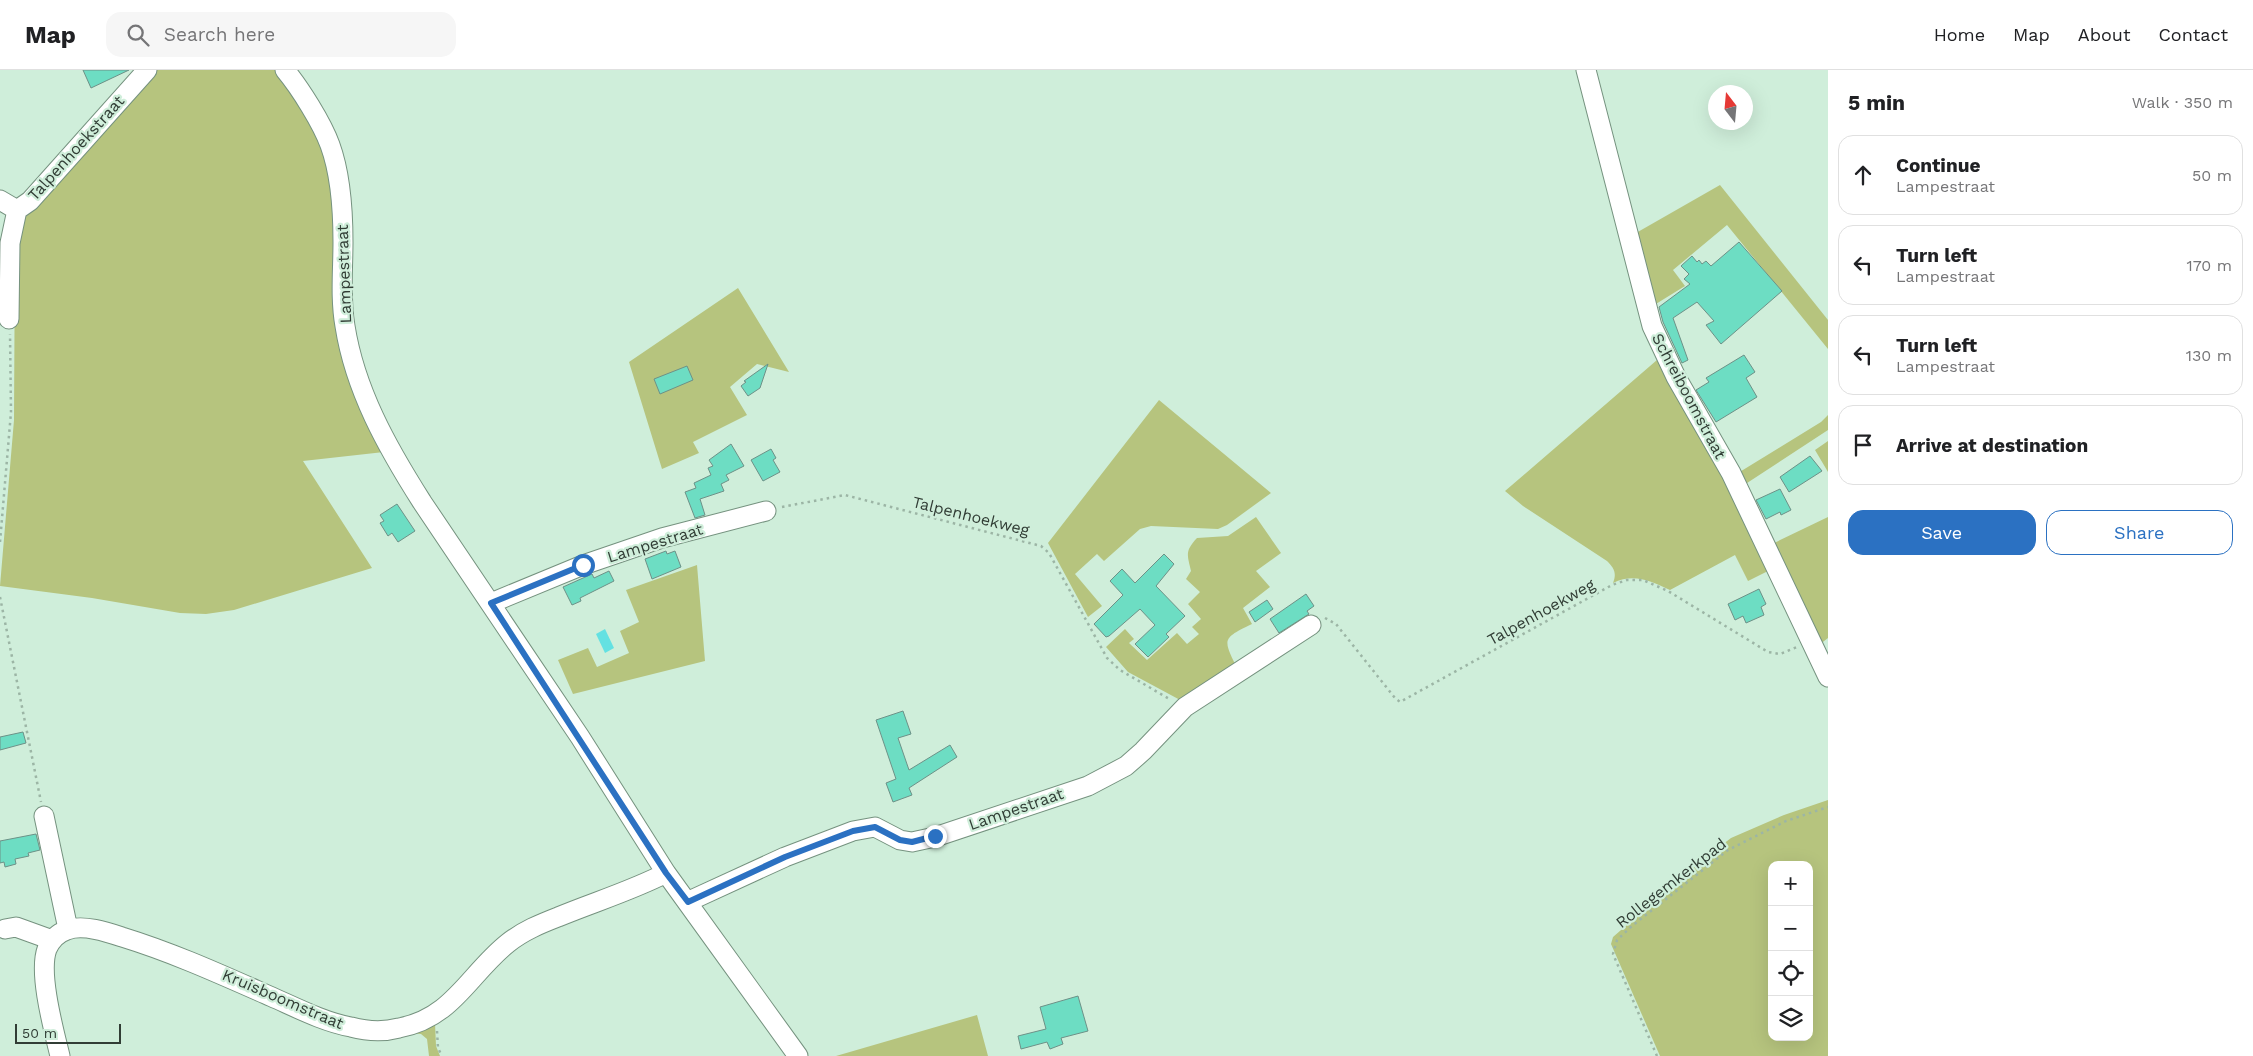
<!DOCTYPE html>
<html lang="en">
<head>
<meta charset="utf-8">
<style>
	body { margin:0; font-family:"Work Sans",sans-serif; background:#f6f6f6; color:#202124 }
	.controls { position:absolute; right:15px; bottom:15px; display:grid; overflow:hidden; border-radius:10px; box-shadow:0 5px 20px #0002 }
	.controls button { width:45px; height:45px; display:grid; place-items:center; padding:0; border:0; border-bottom:1px solid #e0e0e0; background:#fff; color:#202124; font:25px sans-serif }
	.compass { position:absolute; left:1708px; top:15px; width:45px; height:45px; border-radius:50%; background:#fff; box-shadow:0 5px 20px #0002; rotate:344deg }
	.scale { position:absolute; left:15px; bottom:12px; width:106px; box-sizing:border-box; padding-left:5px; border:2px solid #313d35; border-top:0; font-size:14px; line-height:18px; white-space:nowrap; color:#313d35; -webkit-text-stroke:4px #cfeeda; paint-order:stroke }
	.stop { position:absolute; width:15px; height:15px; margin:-11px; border:4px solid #2b71c2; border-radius:50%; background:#fff }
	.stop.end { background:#2b71c2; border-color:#fff; box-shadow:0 1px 5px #0008 }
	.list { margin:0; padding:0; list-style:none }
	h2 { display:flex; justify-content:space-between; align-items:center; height:65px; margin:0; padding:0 20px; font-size:21px }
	h2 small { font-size:16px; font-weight:400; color:#757577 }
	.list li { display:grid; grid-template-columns:32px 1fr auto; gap:15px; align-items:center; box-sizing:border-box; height:80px; margin:0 10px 10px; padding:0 10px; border:1px solid #e0e0e0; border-radius:15px }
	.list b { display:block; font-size:19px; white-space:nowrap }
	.list p { margin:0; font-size:16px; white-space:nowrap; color:#757577 }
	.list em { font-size:16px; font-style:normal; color:#757577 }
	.actions { display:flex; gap:10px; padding:15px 20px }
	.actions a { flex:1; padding:11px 0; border:1px solid #2b71c2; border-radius:15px; text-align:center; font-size:18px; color:#2b71c2 }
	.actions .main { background:#2b71c2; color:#fff }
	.icon { flex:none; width:28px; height:28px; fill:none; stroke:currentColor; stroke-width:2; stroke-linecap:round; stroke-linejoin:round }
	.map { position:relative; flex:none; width:1828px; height:986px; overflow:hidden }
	header { display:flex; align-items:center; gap:30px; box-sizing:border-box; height:70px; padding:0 25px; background:#fff; border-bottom:1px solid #e0e0e0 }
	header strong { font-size:24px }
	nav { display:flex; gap:28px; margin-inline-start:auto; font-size:18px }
	.search { width:350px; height:45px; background:#f6f6f6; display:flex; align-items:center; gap:12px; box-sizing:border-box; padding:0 18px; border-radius:15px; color:#757577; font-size:19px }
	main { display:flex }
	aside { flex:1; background:#fff }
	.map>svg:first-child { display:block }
	.green { fill:#b6c47e; fill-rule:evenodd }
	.water { fill:#64e1e2 }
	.building { fill:#6dddc3; stroke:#6d9187 }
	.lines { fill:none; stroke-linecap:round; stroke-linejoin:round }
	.minor-casing { stroke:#75927f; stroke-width:21 }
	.path { stroke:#9cb5a5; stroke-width:2.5; stroke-dasharray:2.5 4; stroke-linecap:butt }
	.minor { stroke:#fff; stroke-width:19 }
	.route { stroke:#2b71c2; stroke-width:6 }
	.labels { text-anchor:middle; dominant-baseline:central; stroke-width:4.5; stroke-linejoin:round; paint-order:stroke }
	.street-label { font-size:16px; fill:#313d35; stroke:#cfeeda }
</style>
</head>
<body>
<header>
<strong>Map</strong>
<div class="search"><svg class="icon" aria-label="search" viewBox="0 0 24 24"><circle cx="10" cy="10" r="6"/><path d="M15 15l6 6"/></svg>Search here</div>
<nav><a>Home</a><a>Map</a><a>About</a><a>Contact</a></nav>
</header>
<main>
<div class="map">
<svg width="1828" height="986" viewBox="0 0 1828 986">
	<rect width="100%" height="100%" fill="#cfeeda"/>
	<path class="green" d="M151,0h127l44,73 11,43 3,76 48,190 -81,9 69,107 -138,42 -28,4 -26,-1 -88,-15 -92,-12 14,-166 1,-186 3,-13z
		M1720,115l108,135v29l-101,-124 -54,45 12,16 -34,21 -15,-74z
		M738,218l51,84 -32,-8 -27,23 17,28 -54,27 6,11 -37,16 -33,-107z
		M1657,290l46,77 69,132 -24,12 -13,-26 -65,35c-20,-9 -36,-17 -57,-7 4,-10 1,-15 -6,-22l-84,-55 -18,-15z
		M1159,330l112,93 -44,32 -9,4 -67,-3 -11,3 -36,32 -7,-7 -22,20 27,32 -14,11 -40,-74z
		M1828,345v15l-84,55 -6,-12 83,-51z
		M1828,371v31l-13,-22z
		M1256,447l25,36 -25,18 14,16 -27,21 9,16c-31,15 -29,15 -14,46l-56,31 -54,-29 -22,-25 19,-18 9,10 -5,4 18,17 30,-27 10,11 12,-10 -7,-7 9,-8 -13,-15 12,-12 -14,-13 5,-8c-4,-17 -6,-20 6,-33l31,-2z
		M1828,447v121l-9,7 -47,-101z
		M697,495l8,96 -132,33 -15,-34 30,-12 9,19 32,-14 -9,-22 19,-9 -13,-32z
		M1828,730v256h-168l-49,-112 2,-7 84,-73 34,-26 53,-23zM1772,795h37v172h-37z
		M977,945l11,41h-152z
		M435,953l1,23 4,10h-11l-2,-17 -6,-5 -12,-1z"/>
	<path class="water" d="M605,559l9,19 -9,5 -9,-19z"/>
	<path class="building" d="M83,0h46l-38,18z
		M1739,172l43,49 -61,53 -15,-19 8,-4 -17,-19 -24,16 15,42 -6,3 -19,-41 -4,-15 31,-23 -6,-5 5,-5 -8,-8 11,-10 5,6 2,-2 3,4 4,-3 5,5z
		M1744,285l11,17 -9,6 11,19 -41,25 -20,-32 13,-8 -3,-4z
		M768,294l-8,24 -12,8 -7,-10 5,-4 -2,-1z
		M687,296l6,14 -33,14 -6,-15z
		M731,374l13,22 -18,9 3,5 -8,4 3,7 -24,8 5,16 -10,3 -10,-26 11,-4 -2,-5 17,-8 -3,-7 5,-2 -4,-6z
		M771,379l5,9 -3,2 7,12 -17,9 -12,-21z
		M1810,386l12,15 -33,21 -9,-15z
		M1780,419l11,21 -10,5 -1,-3 -14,7 -10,-19z
		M397,434l18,27 -17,11 -6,-9 -4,3 -8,-13 4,-2 -4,-6z
		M666,481l1,3 8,-3 6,16 -29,12 -7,-20z
		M1164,484l10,10 -18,22 29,30 -19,18 3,3 -21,20 -13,-13 20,-19 -15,-16 -31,27 -3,1 -12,-13 29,-29 -13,-14 12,-12 13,14z
		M609,501l5,10 -34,17 1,3 -9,4 -9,-18 29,-13 2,4z
		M1759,519l7,15 -5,3 3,8 -18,8 -3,-7 -8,4 -7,-16z
		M1306,524l8,12 -7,5 2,3 -30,19 -9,-14z
		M1267,530l6,9 -18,13 -6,-10z
		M903,641l8,23 -13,4 11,32 41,-25 7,12 -48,31 3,7 -19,7 -7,-19 10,-4 -20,-59z
		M23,662l3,11 -26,7v-13z
		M36,764l4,16 -12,3 1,3 -14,3 1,5 -11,3 -1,-5 -4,1v-22z
		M1078,926l10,35 -27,7 2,6 -13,5 -3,-7 -26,7 -3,-13 28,-7 -6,-22z"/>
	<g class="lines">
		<g class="minor-casing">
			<path id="minor" d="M285,0c15,18 37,53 45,75 11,30 13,66 13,97 0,28 -3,56 2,84 10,64 42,121 77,176l158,235 86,136 132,183
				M1586,0l66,256 24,51 55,96 97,204
				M0,130l17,10
				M17,140l13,-9 117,-131
				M9,249l1,-76 7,-33
				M491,533l92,-38 79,-27 104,-27
				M44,746l24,113
				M687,832l98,-45 68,-26 22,-4 25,13 12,2 23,-5 153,-51 38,-20 17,-15 42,-44 126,-82
				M5,859l11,-2 36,13
				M60,986c-6,-25 -22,-83 -13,-107 4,-9 11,-16 20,-19 16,-6 40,2 55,7 52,16 100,38 150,60 25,11 52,25 79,30 15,4 33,5 48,1 54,-10 70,-54 109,-85 15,-12 32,-19 50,-26 36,-15 73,-26 108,-44"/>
		</g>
		<path class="path" d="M782,437l63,-12 196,51 8,7 58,105 13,12 51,30
			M0,472l11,-130 -1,-78
			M0,527l41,205
			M1325,548l11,6 59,74 5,4 212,-117 15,-5h16l25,11 100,61 12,2 17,-7
			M437,961l1,17 4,8
			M1657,986l-44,-102 4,-14 15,-14 96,-76 58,-29 42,-14"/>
		<use href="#minor" class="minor"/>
	</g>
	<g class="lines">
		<path class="route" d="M583,495l-92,38 175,270 22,29 97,-45 68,-26 22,-4 25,13 12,2 23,-6"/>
	</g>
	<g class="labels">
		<g class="street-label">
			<text transform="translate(76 78) rotate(-48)">Talpenhoekstraat</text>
			<text transform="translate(344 204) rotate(-92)">Lampestraat</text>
			<text transform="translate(1689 326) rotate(62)">Schreiboomstraat</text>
			<text transform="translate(971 446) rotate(14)">Talpenhoekweg</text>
			<text transform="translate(655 473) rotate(-17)">Lampestraat</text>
			<text transform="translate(1541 542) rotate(-29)">Talpenhoekweg</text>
			<text transform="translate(1016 739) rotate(-19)">Lampestraat</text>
			<text transform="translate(1671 813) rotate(-38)">Rollegemkerkpad</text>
			<text transform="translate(283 929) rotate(23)">Kruisboomstraat</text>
		</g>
	</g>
</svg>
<div class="controls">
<button>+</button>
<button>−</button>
<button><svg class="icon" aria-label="locate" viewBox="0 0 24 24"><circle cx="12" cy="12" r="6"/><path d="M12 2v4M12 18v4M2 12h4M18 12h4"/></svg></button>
<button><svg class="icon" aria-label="layers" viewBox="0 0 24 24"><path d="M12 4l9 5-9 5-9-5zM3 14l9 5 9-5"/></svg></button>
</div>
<svg class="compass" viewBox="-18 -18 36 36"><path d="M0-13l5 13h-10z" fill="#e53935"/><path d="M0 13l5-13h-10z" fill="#757577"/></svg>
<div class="scale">50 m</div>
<div class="stop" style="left:583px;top:495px"></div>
<div class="stop end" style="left:935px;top:766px"></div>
</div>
<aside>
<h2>5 min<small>Walk · 350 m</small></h2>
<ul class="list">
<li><svg class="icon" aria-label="ahead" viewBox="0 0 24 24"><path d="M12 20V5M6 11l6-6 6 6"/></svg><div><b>Continue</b><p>Lampestraat</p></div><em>50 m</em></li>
<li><svg class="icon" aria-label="left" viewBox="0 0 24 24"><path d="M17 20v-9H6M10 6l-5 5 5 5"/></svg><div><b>Turn left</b><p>Lampestraat</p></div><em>170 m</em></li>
<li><svg class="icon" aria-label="left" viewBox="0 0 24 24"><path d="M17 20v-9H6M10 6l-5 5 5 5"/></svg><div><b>Turn left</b><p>Lampestraat</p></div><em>130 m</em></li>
<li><svg class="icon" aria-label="arrive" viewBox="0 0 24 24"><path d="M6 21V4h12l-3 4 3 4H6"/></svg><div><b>Arrive at destination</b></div></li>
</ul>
<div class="actions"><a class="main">Save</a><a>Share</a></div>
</aside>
</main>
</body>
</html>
